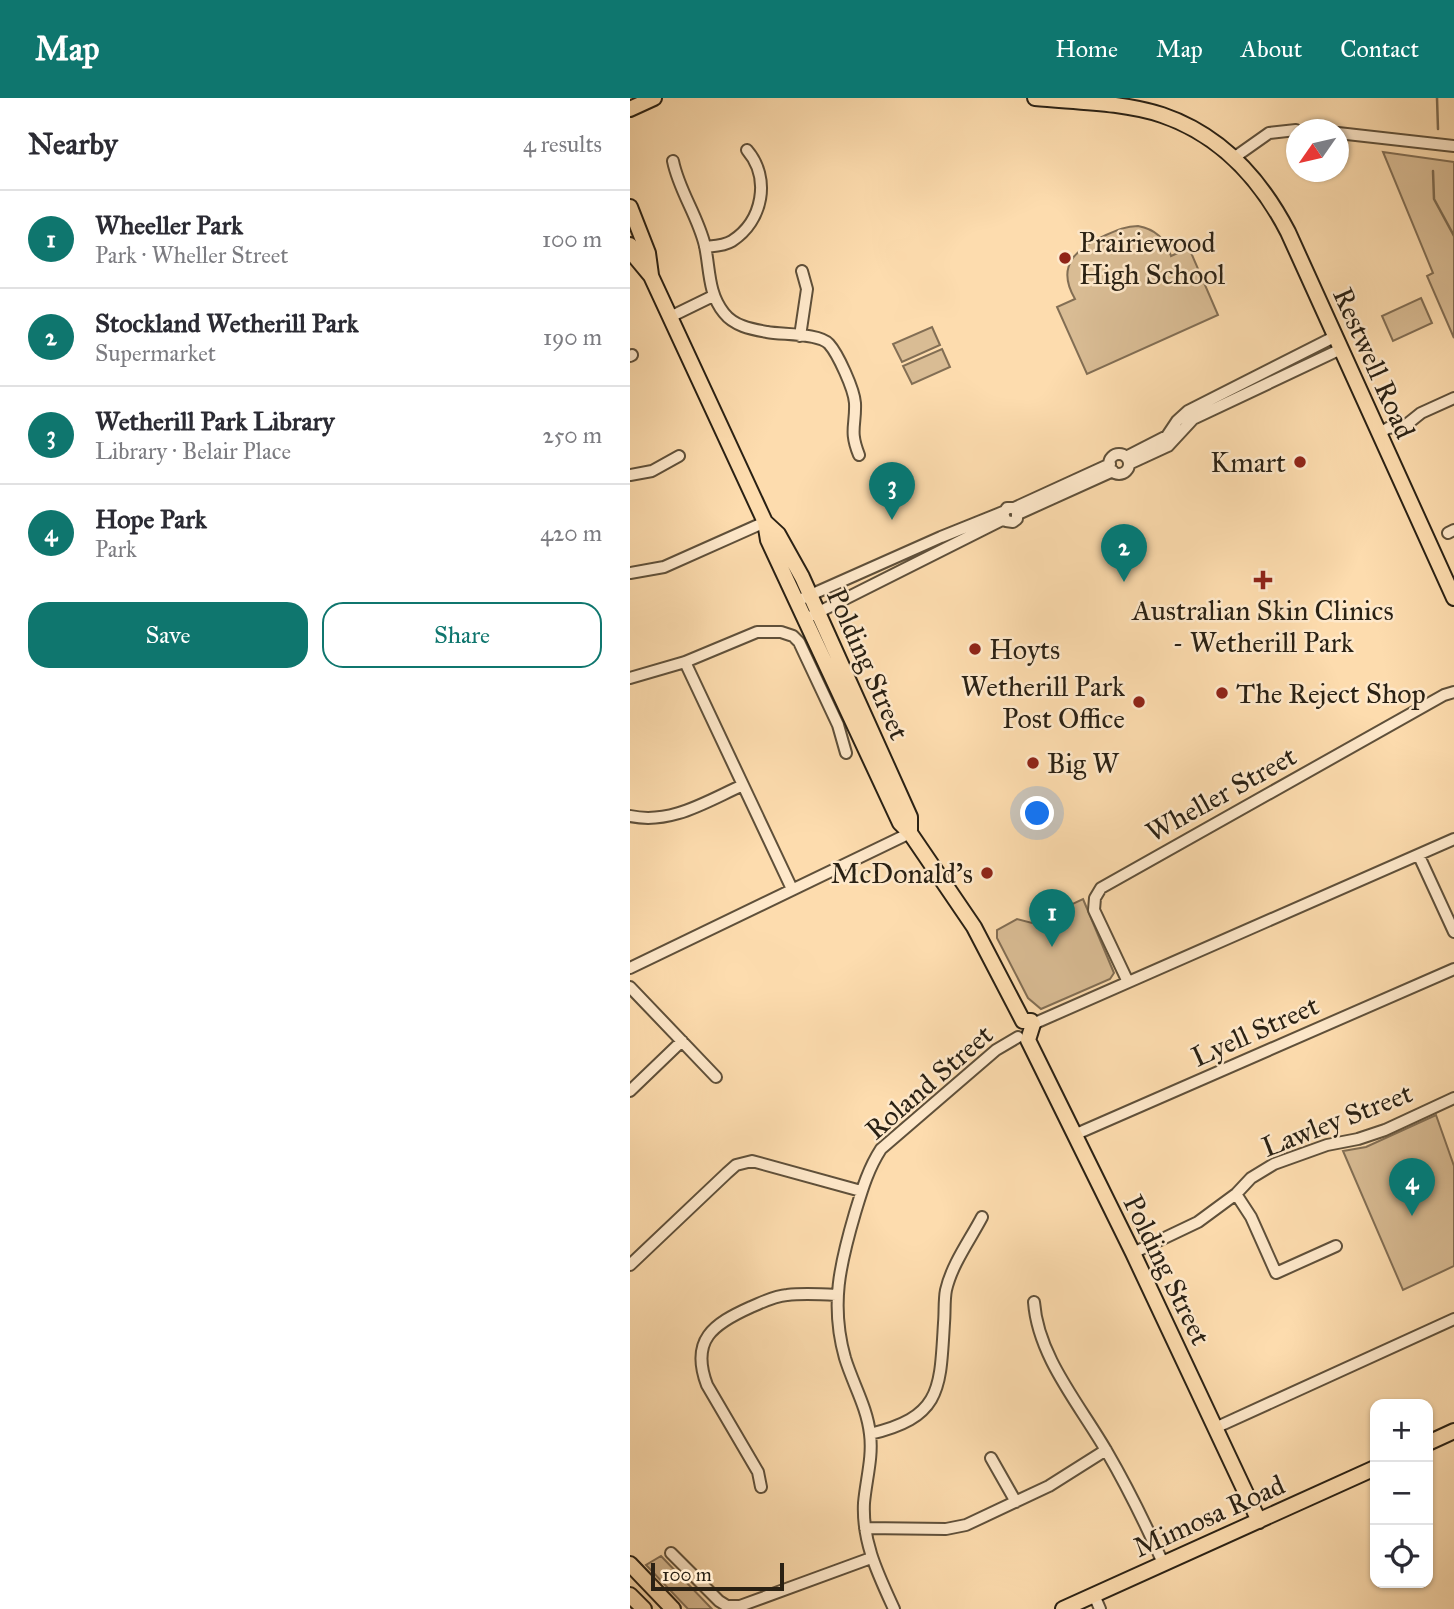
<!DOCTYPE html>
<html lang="en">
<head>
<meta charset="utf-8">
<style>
	body { margin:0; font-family:"IM FELL Great Primer",serif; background:#f2f2f3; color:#2b2b33 }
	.controls { position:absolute; right:21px; bottom:21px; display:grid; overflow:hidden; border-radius:14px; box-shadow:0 2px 5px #0004 }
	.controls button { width:63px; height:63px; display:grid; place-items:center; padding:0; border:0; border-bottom:2px solid #e1e1e2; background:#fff; color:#2b2b33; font:35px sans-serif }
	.compass { position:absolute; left:656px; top:21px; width:63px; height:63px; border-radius:50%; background:#fff; box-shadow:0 2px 5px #0004; rotate:236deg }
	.scale { position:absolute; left:21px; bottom:18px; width:133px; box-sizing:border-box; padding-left:7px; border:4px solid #2a2114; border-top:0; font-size:19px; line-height:24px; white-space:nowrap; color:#2a2114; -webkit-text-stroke:5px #fee8ca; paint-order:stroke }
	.you { position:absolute; left:408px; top:716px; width:24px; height:24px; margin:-18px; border:5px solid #fff; border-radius:50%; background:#1a73e8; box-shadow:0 0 0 10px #1a73e833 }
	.badge { display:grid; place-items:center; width:46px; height:46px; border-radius:50%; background:#0f766e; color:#fff; font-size:23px; font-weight:700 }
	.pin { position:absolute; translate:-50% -58px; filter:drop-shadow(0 2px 4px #0008) }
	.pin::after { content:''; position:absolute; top:37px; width:24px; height:21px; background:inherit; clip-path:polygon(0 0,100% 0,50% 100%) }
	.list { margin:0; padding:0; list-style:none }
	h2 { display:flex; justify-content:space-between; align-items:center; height:91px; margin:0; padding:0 28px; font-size:30px }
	h2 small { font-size:23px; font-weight:400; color:#7c7c81 }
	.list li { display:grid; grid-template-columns:46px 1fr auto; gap:21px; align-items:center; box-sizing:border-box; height:98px; padding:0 28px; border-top:2px solid #e1e1e2 }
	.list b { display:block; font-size:26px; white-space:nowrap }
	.list p { margin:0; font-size:23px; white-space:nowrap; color:#7c7c81 }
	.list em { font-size:23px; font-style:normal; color:#7c7c81 }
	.actions { display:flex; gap:14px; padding:21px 28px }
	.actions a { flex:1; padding:16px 0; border:2px solid #0f766e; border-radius:21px; text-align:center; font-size:24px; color:#0f766e }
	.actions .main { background:#0f766e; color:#fff }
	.icon { flex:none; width:38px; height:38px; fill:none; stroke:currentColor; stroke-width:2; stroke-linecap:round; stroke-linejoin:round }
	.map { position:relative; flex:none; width:824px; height:1511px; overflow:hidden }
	header { display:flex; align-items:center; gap:42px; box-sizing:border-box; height:98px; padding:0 35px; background:#0f766e; color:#fff }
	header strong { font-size:33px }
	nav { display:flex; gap:38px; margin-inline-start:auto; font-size:24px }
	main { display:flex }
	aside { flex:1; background:#fff }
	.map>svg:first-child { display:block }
	.green { fill:#d9bc94; stroke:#826e54; stroke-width:2 }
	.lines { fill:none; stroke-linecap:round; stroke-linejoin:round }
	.stream { stroke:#7d6b51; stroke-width:2.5 }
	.minor-casing { stroke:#5f503a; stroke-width:14 }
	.major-casing { stroke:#2a2114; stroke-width:18 }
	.minor { stroke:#fee8ca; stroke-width:10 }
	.major { stroke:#fddcae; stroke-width:14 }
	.poi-dot { fill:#8f2418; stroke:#fee8ca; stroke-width:2.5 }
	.labels { text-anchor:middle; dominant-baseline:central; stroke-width:5; stroke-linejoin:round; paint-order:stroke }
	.poi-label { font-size:28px; fill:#2a2114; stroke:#fee8ca; text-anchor:start }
	.street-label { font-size:28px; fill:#2a2114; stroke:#fee8ca }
</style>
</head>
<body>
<header>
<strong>Map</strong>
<nav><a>Home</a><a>Map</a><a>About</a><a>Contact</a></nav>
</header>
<main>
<aside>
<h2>Nearby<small>4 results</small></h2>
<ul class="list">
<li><span class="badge">1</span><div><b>Wheeller Park</b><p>Park · Wheller Street</p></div><em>100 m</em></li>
<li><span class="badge">2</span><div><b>Stockland Wetherill Park</b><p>Supermarket</p></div><em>190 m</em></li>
<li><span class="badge">3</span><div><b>Wetherill Park Library</b><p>Library · Belair Place</p></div><em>250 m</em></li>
<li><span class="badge">4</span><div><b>Hope Park</b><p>Park</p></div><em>420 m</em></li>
</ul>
<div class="actions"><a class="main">Save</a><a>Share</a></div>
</aside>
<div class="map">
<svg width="824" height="1511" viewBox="0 0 824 1511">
	<rect width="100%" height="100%" fill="#fddcae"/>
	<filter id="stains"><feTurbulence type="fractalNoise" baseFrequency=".00286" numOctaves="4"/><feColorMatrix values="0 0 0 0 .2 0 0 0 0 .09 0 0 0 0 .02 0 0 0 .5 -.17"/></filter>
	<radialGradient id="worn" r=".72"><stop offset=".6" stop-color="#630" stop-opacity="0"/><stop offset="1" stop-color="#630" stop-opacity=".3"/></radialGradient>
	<path class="green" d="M753,54l71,10v176l-27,-62 6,-3z
		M508,128c17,3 28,13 33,30l18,-8 29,67 -131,59 -30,-67 18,-8c-20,-34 2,-51 31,-64 11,-5 20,-9 32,-9z
		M791,200l11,25 -39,18 -11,-25z
		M302,229l8,18 -38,17 -9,-18z
		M312,251l8,18 -38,17 -9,-18z
		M453,801l31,74 -4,6 -69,30 -13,-11 -31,-60v-8l20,-11 15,4z
		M806,1017l18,51v100l-51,24 -60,-139 23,-4z
		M31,1458l51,53h-24l-42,-44z"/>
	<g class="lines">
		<path class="stream" d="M807,0l1,31
			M803,73l1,28 20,37"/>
		<g class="minor-casing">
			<path id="minor" d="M708,35l116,13
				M605,59l34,-24 27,-3
				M43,63c6,30 25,55 32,85 5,24 3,47 19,67 10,13 27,16 43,19 15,3 52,1 62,12 9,10 25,45 26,59 1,23 -6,27 4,52
				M75,149c9,-1 19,-1 27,-6 31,-20 39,-63 15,-91
				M40,219l43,-21
				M170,238l7,-47 -5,-18
				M0,258l2,-1
				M749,335l9,-5 18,-3 15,-12 33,-15
				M479 366a10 10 0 1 1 20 0a10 10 0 1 1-20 0Z
				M496,359l41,-21 10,-15 11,-10 148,-75
				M499,366l39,-18 25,-27 148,-70
				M0,377l22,-4 27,-15
				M384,410l3,4v7l-4,3 -7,-1 -3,-7 4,-6h7l96,-44
				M388,416l95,-43
				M818,435l6,-3
				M0,475l34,-6 101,-45
				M167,503l144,-64 62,-25
				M183,517l191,-96
				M55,564l107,227
				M0,580l55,-16 72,-30h24l12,4 6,6 39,83 8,28
				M0,718c41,9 77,-15 113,-31
				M789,758l35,76
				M0,870l280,-135
				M498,884l-34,-72 1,-12 6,-10 343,-193 10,-3
				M0,889l86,90
				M403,926l421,-185
				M0,993l52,-50
				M444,1037l380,-166
				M606,1096l15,23 25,56 60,-27
				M503,1155l65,-31 38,-28 15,-16 23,-14 53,-19 31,-6 27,-9 69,-32
				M0,1167l97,-92 9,-8 16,-4 109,30
				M404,1204c4,55 46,103 73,150 21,36 39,73 56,111
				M585,1330l239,-109
				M240,1336c72,-17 70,-45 74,-111 1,-11 0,-23 2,-33 6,-26 24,-50 36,-73
				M361,1360l25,44
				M131,1389l-3,-15 -51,-87c-17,-45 6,-61 44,-78 12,-5 23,-11 36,-12 16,-2 33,-1 49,0
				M235,1430l81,1 20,-4 83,-39 57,-36
				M41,1455l48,48 8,5h13l131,-48
				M464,1497l6,14
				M264,1511c-16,-35 -32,-67 -30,-106 2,-23 9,-46 6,-69 -3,-27 -17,-50 -25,-76 -15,-53 -5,-94 10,-145 7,-23 13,-44 26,-64l115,-99 22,-13"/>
		</g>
		<g class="major-casing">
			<path id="major" d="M405,0c41,4 87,4 127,17 59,20 98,63 126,117l166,366
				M0,11l24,-11
				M0,109l18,46 3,22
				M0,147l6,13 15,18 114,246 3,18 132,283 10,10 64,94 49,94
				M135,424l13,12 24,43 108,240v16
				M393,923h8l2,3 -5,16
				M398,942l105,213 126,268
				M798,1345l26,-12
				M0,1466l43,45
				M0,1497l14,14
				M433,1511l312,-141"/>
		</g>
		<use href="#minor" class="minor"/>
		<use href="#major" class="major"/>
	</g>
	<g class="poi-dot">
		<circle cx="435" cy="160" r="7"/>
		<circle cx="670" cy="364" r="7"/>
		<path d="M629.5 471.5h7v7h7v7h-7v7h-7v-7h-7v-7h7z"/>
		<circle cx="345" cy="551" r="7"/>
		<circle cx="592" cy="595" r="7"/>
		<circle cx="509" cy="604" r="7"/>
		<circle cx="403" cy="665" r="7"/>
		<circle cx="357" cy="775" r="7"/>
	</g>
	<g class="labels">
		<g class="poi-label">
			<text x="449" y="144">Prairiewood<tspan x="449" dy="32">High School</tspan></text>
			<text x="656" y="364" text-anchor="end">Kmart</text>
			<text x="633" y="512" text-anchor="middle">Australian Skin Clinics<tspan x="633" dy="32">- Wetherill Park</tspan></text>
			<text x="359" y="551">Hoyts</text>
			<text x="495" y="588" text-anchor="end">Wetherill Park<tspan x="495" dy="32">Post Office</tspan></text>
			<text x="606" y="595">The Reject Shop</text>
			<text x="417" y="665">Big W</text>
			<text x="343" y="775" text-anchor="end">McDonald's</text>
		</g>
		<g class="street-label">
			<text transform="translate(744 265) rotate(66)">Restwell Road</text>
			<text transform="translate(238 566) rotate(66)">Polding Street</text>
			<text transform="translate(591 696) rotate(-29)">Wheller Street</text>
			<text transform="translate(625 933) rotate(-24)">Lyell Street</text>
			<text transform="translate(299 984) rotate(-41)">Roland Street</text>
			<text transform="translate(707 1022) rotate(-21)">Lawley Street</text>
			<text transform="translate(537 1172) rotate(64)">Polding Street</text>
			<text transform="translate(579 1418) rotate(-24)">Mimosa Road</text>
		</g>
	</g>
	<rect width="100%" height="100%" filter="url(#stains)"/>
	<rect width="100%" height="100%" fill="url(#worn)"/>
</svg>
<div class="controls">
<button>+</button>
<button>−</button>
<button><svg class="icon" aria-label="locate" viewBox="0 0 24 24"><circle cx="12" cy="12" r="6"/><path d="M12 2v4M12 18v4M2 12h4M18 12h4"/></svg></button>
</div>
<svg class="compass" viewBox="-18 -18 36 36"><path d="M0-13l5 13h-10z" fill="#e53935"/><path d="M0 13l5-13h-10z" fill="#7c7c81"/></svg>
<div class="scale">100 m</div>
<div class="you"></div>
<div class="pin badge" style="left:422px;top:849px">1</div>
<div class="pin badge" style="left:494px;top:484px">2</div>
<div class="pin badge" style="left:262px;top:422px">3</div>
<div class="pin badge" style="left:782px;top:1118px">4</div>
</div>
</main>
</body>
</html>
